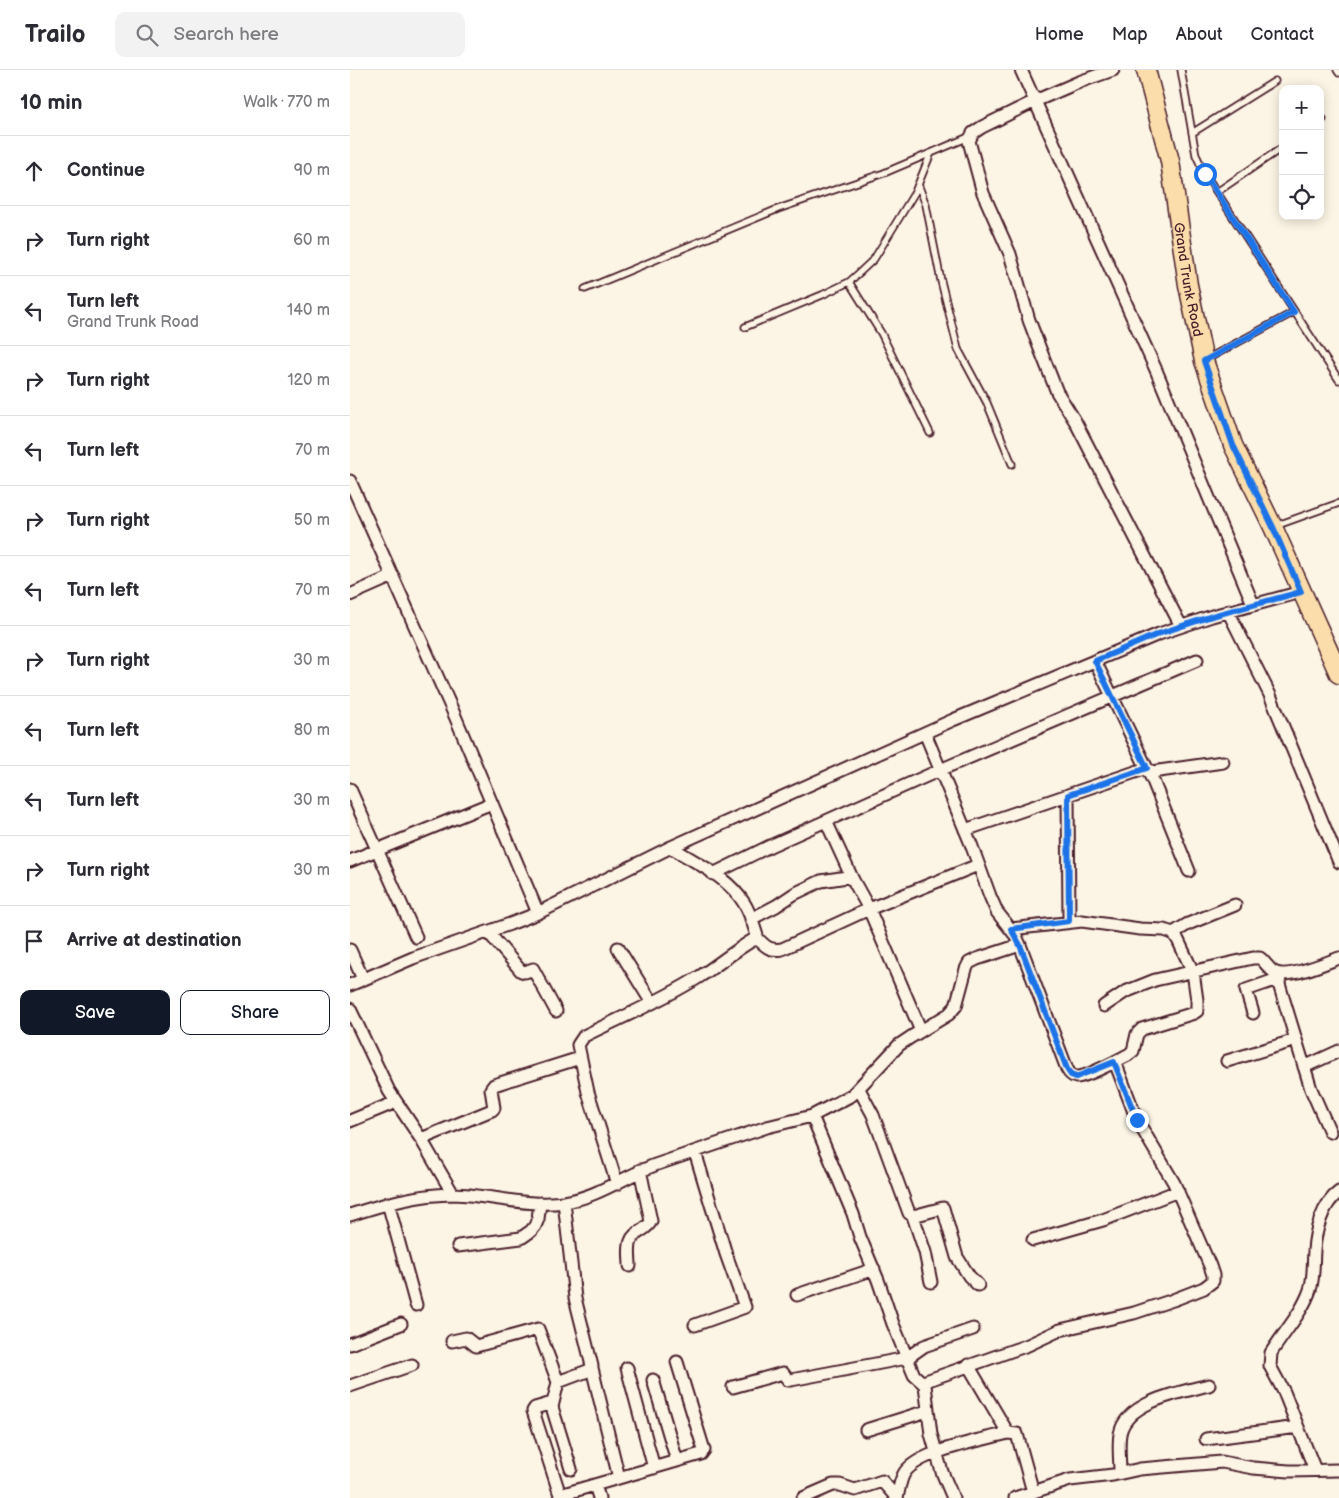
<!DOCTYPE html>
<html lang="en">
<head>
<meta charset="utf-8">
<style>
	body { margin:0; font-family:"Balsamiq Sans",sans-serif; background:#f2f2f3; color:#2b2b33 }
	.controls { position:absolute; right:15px; top:15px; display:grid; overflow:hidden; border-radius:10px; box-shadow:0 2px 12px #0003 }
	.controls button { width:45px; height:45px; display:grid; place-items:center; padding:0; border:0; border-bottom:1px solid #e1e1e2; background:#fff; color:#2b2b33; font:25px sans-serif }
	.stop { position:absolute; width:15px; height:15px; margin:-11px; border:4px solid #1a73e8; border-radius:50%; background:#fff }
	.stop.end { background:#1a73e8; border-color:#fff; box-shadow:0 1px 5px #0008 }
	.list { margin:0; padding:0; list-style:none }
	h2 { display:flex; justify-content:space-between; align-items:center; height:65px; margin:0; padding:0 20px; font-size:21px }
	h2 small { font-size:16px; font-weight:400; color:#7c7c81 }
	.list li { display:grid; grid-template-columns:32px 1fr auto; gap:15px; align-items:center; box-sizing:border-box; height:70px; padding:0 20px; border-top:1px solid #e1e1e2 }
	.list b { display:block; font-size:19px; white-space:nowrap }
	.list p { margin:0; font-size:16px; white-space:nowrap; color:#7c7c81 }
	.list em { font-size:16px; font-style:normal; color:#7c7c81 }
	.actions { display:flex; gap:10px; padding:15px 20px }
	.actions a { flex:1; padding:11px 0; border:1px solid #111827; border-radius:10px; text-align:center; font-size:18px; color:#111827 }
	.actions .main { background:#111827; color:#fff }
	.icon { flex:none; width:28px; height:28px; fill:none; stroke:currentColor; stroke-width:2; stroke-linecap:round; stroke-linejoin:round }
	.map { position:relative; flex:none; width:989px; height:1428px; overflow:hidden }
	header { display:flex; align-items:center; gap:30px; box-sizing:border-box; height:70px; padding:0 25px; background:#fff; border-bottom:1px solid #e1e1e2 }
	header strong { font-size:24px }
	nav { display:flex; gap:28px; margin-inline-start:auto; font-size:18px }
	.search { width:350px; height:45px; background:#f2f2f3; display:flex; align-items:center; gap:12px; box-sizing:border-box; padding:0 18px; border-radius:10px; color:#7c7c81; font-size:19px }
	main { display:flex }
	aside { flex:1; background:#fff }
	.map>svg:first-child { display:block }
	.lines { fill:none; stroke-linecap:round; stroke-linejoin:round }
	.lane-casing { stroke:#4a1f2b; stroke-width:9 }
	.street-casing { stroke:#4a1f2b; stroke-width:15 }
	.primary-casing { stroke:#4a1f2b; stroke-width:21 }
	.lane { stroke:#fcf5e5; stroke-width:5.5 }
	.street { stroke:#fcf5e5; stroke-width:11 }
	.primary { stroke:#fbddab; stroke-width:18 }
	.route { stroke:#1a73e8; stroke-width:6 }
	.labels { text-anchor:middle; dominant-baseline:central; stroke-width:4.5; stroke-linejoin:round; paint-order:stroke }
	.street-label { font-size:14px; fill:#4a1f2b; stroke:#fcf5e5 }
</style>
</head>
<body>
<header>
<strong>Trailo</strong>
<div class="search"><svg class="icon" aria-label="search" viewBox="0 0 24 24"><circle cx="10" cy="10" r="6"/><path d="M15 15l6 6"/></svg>Search here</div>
<nav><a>Home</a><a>Map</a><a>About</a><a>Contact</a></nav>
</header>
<main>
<aside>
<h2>10 min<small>Walk · 770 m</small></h2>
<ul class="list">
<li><svg class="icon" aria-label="ahead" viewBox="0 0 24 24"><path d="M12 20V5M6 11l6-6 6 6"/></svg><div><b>Continue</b></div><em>90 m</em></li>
<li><svg class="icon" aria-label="right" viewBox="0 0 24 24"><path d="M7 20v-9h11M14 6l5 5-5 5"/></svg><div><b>Turn right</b></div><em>60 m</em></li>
<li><svg class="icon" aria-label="left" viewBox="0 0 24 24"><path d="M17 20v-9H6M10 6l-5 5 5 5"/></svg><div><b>Turn left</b><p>Grand Trunk Road</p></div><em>140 m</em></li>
<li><svg class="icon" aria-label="right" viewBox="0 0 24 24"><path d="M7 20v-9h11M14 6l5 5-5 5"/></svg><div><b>Turn right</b></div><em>120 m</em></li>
<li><svg class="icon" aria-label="left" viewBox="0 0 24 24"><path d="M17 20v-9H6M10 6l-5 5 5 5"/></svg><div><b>Turn left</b></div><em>70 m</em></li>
<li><svg class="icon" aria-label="right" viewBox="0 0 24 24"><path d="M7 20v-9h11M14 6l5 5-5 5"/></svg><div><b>Turn right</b></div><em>50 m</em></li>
<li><svg class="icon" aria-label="left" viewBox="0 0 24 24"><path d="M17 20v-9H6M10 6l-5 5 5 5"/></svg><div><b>Turn left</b></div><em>70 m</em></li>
<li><svg class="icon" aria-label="right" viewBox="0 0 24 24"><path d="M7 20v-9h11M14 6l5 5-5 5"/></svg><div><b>Turn right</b></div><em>30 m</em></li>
<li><svg class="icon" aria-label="left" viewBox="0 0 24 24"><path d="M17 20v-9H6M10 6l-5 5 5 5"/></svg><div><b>Turn left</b></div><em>80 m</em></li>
<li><svg class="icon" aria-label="left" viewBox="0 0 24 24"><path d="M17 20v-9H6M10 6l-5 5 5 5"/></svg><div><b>Turn left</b></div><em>30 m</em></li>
<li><svg class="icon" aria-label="right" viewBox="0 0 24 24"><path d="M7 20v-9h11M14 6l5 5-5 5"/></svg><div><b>Turn right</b></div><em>30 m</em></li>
<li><svg class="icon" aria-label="arrive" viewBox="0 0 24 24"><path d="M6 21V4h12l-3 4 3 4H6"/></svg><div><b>Arrive at destination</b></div></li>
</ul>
<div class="actions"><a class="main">Save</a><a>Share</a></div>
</aside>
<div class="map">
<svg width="989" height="1428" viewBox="0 0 989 1428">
	<rect width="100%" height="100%" fill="#fcf5e5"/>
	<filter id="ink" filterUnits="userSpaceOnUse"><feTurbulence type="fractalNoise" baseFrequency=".02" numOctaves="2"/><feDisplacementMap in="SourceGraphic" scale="10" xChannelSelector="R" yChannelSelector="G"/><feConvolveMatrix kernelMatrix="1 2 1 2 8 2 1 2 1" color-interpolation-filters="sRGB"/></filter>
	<g filter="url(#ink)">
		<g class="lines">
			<g class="lane-casing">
				<path id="lane" d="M831,0l15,85 9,19 134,206
					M987,0l2,3
					M970,51l3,-2
					M842,63l83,-52
					M568,114l8,21 15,76 17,68 29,54 25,61
					M867,122l66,-45
					M499,212l32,51 49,100
					M235,219l193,-80 106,-36 87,-37
					M395,257l77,-32 27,-13 10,-9 15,-14 41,-67 16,-39
					M855,290l89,-48
					M925,456l64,-23"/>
			</g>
			<g class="street-casing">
				<path id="street" d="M671,0l135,300 97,234
					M763,0l-34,12 -44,19 -53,26 -9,6 -4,8 14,52 27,61 19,66 11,29 17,43 18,29 106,205
					M0,411l105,235 83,197
					M0,525l43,-19
					M878,541l42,84 69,167
					M745,591l58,120 36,90
					M575,663l46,111 19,52 7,16 19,24 4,9 47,124c2,4 4,7 9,8 9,1 42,-17 52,-22l5,-4 4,-17 5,-5 52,-16 3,-2v-11l-4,-28 -15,-32 -5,-7 -9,-3 -24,-1 -58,-8 -71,8
					M0,719l66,148
					M718,725l1,126
					M476,751l27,59
					M615,760l182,-62 5,4 71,-10
					M321,777c25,16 57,30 73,56 7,11 10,24 14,36
					M0,791l142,-58
					M363,804l57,-28 170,-76 257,-110
					M401,849l25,-13 18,-12 27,-13 26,-4 6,3 16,29 52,122
					M138,862l33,39 4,1 8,-3 23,42
					M823,863l15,-9 47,-19
					M268,878l34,55
					M0,880l13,29
					M930,905l-1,9 32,105 19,43
					M0,915l63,-27 97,-34 28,-11 133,-66 282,-127 206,-86 53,-18 89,-24
					M754,936l21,-14 30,-12 98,-22h7c5,4 9,11 14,14 13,8 51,-9 65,-14
					M0,939l39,82 32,48 32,55
					M903,943l-7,-23 29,-10 1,-7
					M877,991l69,-21
					M954,997l35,-16
					M509,1019l14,26 36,98 4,3 30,-8 14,49 12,19 9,9
					M462,1046l41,98 7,23 18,43 15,44 21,51 11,10 6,49 11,38 11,26
					M0,1051l46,-19
					M71,1069l71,-29 2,-2 -3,-19 3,-4 86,-27
					M345,1082l31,102 19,53 -50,18
					M267,1114l-29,-92 -10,-47 6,-9c38,-19 79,-36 115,-59 19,-12 35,-26 54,-37l5,-1c8,8 12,12 24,10l87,-40 109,-44
					M214,1132l11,96 17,68 -2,4 -32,12 -6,25 19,62
					M38,1133l28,102
					M0,1145c34,-11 68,-21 104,-21 36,1 73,13 110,8 34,-5 59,-25 91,-37l112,-38 45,-11 40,-21 47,-50 12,-8 38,-23 7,-8 10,-37 3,-6 8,-4 43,-14
					M563,1146l12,36 6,30
					M683,1170l70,-20 75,-29
					M108,1176l63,-8 10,-7 4,-5 3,-7 2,-16
					M280,1196c0,-8 -2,-18 1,-25 3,-10 16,-10 20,-20l-11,-51
					M447,1225l77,-26
					M102,1271l14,-3 10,8 62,-17 20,53
					M0,1274l51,-20
					M618,1295l40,68 9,1 16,58
					M242,1298l27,110
					M277,1298l27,100
					M303,1310l24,81
					M573,1312l105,-37 32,-15 74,-17 39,-13 31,-12 9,-7v-6l-3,-9 -36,-83 -37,-63 -22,-58
					M0,1316l62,-21
					M383,1317l50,-14 5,7h3l116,-22 17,-12 49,-17
					M202,1333l-17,5 -2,3 27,84 141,-41 3,-4 -27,-88
					M516,1360l61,-19
					M856,1369l92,-12
					M965,1400l-31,-78 -14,-26 1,-13c13,-21 31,-40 39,-63 4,-12 3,-26 4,-39 1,-19 8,-47 25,-59
					M770,1403c0,-13 -2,-27 0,-39 6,-33 62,-42 89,-49
					M245,1415l4,13
					M453,1428l30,-13h7l15,5 27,-9 15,17
					M547,1428c2,-8 3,-19 8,-26 15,-21 77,-32 103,-39
					M665,1428l55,-18 43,-5 27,-6 82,-7 31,6 36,3 50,-1"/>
			</g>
			<g class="primary-casing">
				<g id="primary">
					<path id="s1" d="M796,0l24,91 18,124 16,76 29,84 40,82 66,147"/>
				</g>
			</g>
			<use href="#lane" class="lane"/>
			<use href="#street" class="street"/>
			<use href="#primary" class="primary"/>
		</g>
	</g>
	<g class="lines" filter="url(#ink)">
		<path class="route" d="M787,1050l-23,-58 -38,15 -5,-2 -4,-6 -47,-124 -9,-16 58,-8 -1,-126 79,-27 -52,-107 63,-27 54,-18 89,-24 -28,-65 -40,-82 -29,-84 90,-49 -89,-138"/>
	</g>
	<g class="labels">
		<g class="street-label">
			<text stroke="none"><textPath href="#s1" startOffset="214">Grand Trunk Road</textPath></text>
		</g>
	</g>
</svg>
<div class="controls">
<button>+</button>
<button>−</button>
<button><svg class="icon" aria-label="locate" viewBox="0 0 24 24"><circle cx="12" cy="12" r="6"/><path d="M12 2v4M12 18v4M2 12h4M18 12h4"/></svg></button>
</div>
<div class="stop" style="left:855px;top:104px"></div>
<div class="stop end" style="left:787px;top:1050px"></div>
</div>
</main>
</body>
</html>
